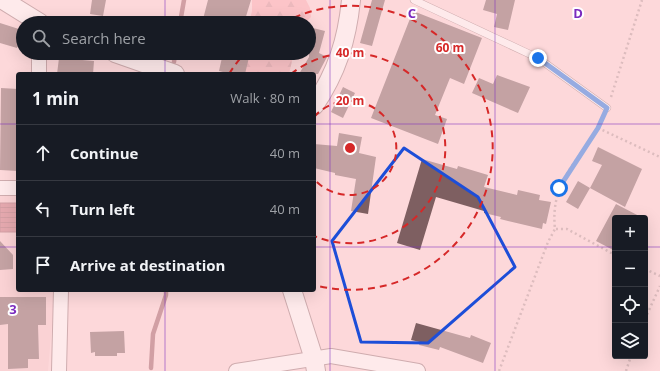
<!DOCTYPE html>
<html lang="en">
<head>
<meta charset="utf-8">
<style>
	body { margin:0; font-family:"Open Sans",sans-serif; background:#20242c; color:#f1f3f6 }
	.controls { position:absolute; right:12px; bottom:12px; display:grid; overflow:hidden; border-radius:4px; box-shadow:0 4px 16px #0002 }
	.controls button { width:36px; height:36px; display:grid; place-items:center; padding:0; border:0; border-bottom:1px solid #363941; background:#171b24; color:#f1f3f6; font:20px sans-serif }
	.stop { position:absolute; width:12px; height:12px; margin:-9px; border:3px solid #1a73e8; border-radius:50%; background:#fff }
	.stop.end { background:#1a73e8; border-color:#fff; box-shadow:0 1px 4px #0008 }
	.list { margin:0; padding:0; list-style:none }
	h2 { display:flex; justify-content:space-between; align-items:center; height:52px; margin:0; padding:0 16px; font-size:17px }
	h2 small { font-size:13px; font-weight:400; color:#9ea1a6 }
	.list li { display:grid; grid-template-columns:26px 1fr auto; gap:12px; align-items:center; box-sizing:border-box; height:56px; padding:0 16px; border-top:1px solid #363941 }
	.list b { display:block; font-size:15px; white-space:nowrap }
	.list em { font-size:13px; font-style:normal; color:#9ea1a6 }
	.icon { flex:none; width:22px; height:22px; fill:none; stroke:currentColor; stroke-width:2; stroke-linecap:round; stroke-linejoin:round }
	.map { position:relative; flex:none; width:660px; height:371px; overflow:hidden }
	.search { position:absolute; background:#171b24; box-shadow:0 4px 16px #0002; left:16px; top:16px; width:300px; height:44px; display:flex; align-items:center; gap:10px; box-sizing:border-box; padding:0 14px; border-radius:22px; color:#9ea1a6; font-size:15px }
	.panel { position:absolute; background:#171b24; box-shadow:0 4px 16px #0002; left:16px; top:72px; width:300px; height:220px; border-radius:4px }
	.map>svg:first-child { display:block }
	.built { fill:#f6cacd }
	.forest { fill:url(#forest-firs) }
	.water { fill:url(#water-rules); stroke:#9c5a62 }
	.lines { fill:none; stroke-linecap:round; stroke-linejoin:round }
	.stream { stroke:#9c5a62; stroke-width:4.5 }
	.building { fill:#7e5f61 }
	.service-casing { stroke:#977679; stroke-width:8 }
	.minor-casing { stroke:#977679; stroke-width:16 }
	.tertiary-casing { stroke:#977679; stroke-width:20 }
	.path { stroke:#b5999b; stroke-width:2.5; stroke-dasharray:2 3; stroke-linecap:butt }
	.service { stroke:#fff; stroke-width:7 }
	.minor { stroke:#fff; stroke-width:14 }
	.tertiary { stroke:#fff; stroke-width:18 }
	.route { stroke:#1a73e8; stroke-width:5 }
	.marked { fill:none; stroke:#1d4ed8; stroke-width:3; stroke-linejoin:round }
	.grid { fill:none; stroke:#7b2cbf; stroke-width:1; stroke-opacity:0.55 }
	.ring { fill:none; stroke:#d62828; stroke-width:2; stroke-dasharray:7 5 }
	.grid-label { font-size:13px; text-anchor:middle; font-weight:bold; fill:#7b2cbf; stroke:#fff; stroke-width:4; stroke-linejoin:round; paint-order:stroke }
	.centre { fill:#d62828; stroke:#fff; stroke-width:2 }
	.ring-label { font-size:12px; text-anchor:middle; font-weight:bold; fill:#d62828; stroke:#fff; stroke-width:4; stroke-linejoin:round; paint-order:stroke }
</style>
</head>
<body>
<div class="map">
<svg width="660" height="371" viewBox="0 0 660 371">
	<defs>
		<pattern id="forest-firs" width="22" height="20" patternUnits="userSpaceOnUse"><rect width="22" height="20" fill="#fbaab1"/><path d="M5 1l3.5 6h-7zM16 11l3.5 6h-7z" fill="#d89299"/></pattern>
		<pattern id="water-rules" width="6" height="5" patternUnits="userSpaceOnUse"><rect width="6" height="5" fill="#c66d78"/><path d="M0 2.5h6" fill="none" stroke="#a25a63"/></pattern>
	</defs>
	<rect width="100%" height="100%" fill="#fdd8da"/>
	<path class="built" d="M0,194h18v96h37l-7,81h-48z"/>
	<path class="forest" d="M252,0h54l4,8 1,9 -6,6 -19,-4 -2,4h-35l3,-12z
		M247,53h44l2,4 -4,17h-53z"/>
	<path class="water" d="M0,203h18v29h-18z"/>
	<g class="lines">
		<path class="stream" d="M180,23l4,-23
			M174,62l1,-9
			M151,368l2,-34 13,-39v-5"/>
	</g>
	<path class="building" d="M92,0h14l-3,16 -13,-2z
		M208,0h43l-7,23h-42z
		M372,0h13l-13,46 -12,-3z
		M486,0h29l-7,30 -14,-3 3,-13 -14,-4z
		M413,11l69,27 -18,46 -14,-6 -15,37 12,4 -9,25 -67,-26z
		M0,23l22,7 -5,18 -17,-5z
		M309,27l16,4 -6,22 8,4 -9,17h-19l10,-17z
		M223,53h27l-5,21h-14l-12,-3z
		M59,58l35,3 -1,13h-36z
		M497,75l33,12 -12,26 -46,-20 7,-15 14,6z
		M343,87l12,6 -12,25 -12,-6z
		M1,88l17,1v82l-18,-1z
		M339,133l23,4 -3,16 17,4 -8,57 -17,-3 5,-32 -21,-4v-2l-21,-5v-24l23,2z
		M598,147l44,22 -17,38 -35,-19 -12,21 -12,-7 12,-21 12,7 12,-23 -10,-4z
		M422,159l35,10 1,-3 30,9 -4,12 33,8 1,-5 22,5 -1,5 12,2 -5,22 -3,-1 -1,6 -42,-10 1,-2 -17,-4v-2l-48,-14 -16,53 -23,-7z
		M616,204l27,14h-28v33l-19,-10z
		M0,241l13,14v14l-13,1z
		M0,297h46v28h-8l1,34h-11v9l-20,1v-45l-8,1z
		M416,323l54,15 1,-3 20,8 -8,20 -43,-16 -1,3 -20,-5 1,-3 -9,-2z
		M124,331l1,22h-8v3h-22v-4l-4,1 -1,-21z"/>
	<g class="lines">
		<g class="service-casing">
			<path id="service" d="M414,0l124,58 69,50"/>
		</g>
		<g class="minor-casing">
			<path id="minor" d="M39,53v21
				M0,188h18
				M59,371l2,-81
				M236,371l95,-15 87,15"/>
		</g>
		<g class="tertiary-casing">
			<path id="tertiary" d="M3,0l37,23
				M115,53l60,21
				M314,106c23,-34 33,-66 37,-106
				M292,290l22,69 2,12"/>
		</g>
		<path class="path" d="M611,97l31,-97
			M603,118l-5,10c-22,36 -48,55 -43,101h12l48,26
			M598,128l62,29
			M645,269l15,7
			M645,319l15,-33
			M499,371l49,-129 7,-13
			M626,371l5,-15"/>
		<use href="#service" class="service"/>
		<use href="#minor" class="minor"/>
		<use href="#tertiary" class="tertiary"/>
	</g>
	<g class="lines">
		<path class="route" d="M538,58l69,50 -9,20 -39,60"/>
	</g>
	<path d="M0 0H660V371H0ZM404,148l74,49 37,70 -87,76 -67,-1 -29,-101z" fill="#fdd8da" fill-opacity=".55" fill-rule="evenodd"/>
	<path class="marked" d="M404,148l74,49 37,70 -87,76 -67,-1 -29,-101z"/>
	<path class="grid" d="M165,0v23M330,0v371M495,0v371M165,53v21M0,124h18M314,124h346M0,247h18M314,247h301M645,247h15M165,290v81"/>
	<g class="ring">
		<path d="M314 117A47 47 0 1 1 314 179"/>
		<path d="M291 74A95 95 0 1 1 314 236"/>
		<path d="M229 74A142 142 0 0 1 244 54M283 23A142 142 0 1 1 314 285"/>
	</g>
	<g class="grid-label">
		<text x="412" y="18">C</text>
		<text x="578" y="18">D</text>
		<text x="13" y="314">3</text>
	</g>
	<circle cx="350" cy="148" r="6" class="centre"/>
	<g class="ring-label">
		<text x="450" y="52">60 m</text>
		<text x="350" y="57">40 m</text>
		<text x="350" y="105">20 m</text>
	</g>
</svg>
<div class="controls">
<button>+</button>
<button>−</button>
<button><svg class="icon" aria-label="locate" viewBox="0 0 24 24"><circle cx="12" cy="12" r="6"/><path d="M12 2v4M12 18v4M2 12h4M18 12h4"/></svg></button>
<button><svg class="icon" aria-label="layers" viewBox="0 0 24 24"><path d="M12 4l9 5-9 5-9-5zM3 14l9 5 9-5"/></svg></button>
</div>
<div class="stop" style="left:559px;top:188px"></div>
<div class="stop end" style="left:538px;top:58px"></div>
<div class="search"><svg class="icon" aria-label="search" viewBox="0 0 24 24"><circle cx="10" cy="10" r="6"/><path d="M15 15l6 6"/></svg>Search here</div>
<section class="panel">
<h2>1 min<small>Walk · 80 m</small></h2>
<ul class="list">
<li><svg class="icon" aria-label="ahead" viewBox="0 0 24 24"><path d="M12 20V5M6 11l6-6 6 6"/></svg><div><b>Continue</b></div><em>40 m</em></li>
<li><svg class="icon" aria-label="left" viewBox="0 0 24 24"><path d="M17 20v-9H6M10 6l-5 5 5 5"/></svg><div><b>Turn left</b></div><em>40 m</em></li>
<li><svg class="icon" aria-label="arrive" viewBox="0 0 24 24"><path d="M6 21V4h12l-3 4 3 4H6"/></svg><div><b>Arrive at destination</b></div></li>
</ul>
</section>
</div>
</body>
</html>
